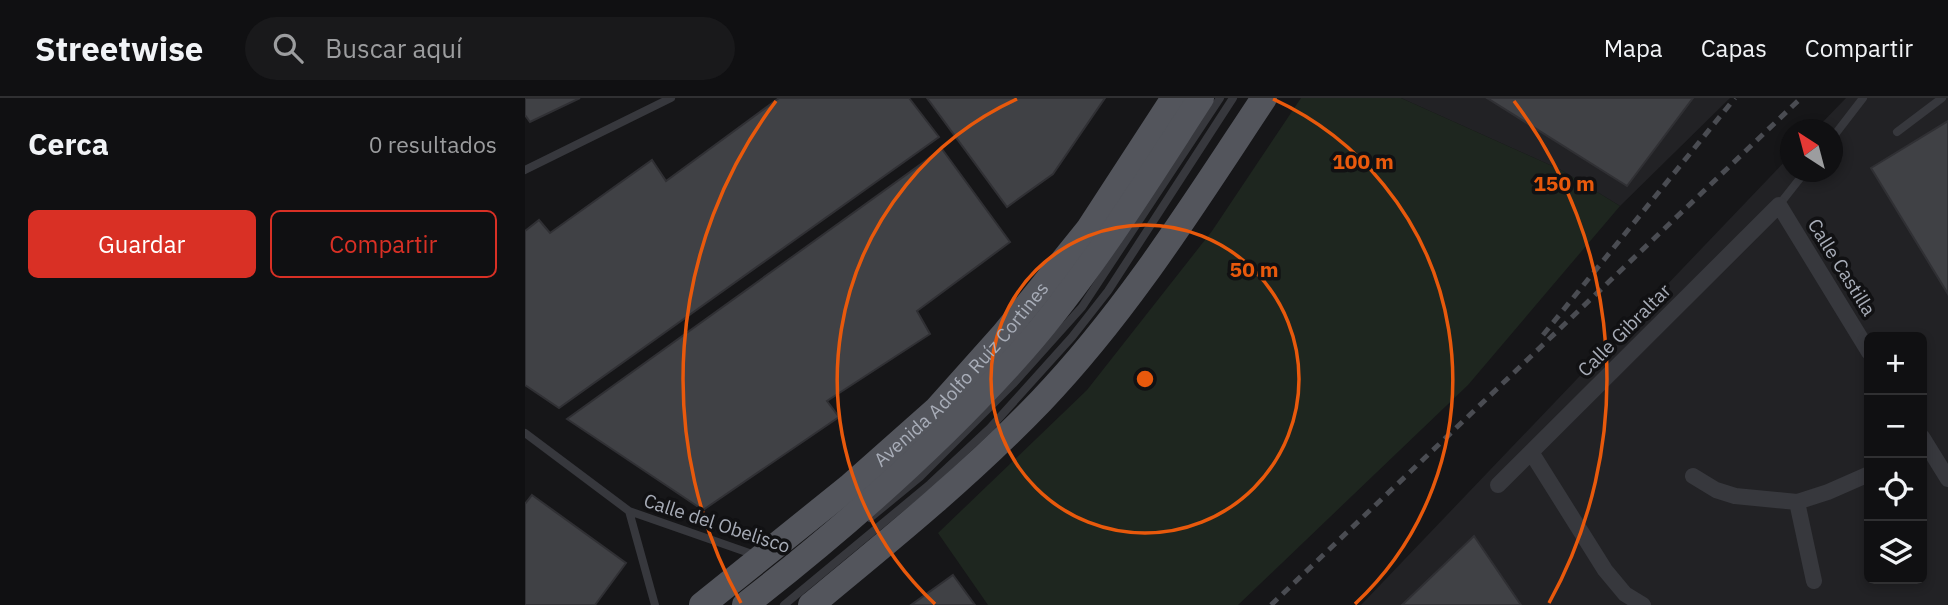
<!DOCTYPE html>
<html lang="es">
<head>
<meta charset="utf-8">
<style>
	body { margin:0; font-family:"IBM Plex Sans",sans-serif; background:#19191b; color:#f1f3f6 }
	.controls { position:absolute; right:21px; bottom:21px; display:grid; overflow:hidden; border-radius:10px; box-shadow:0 4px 10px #0003 }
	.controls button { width:63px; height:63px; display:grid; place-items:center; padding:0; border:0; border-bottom:2px solid #303032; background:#101012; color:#f1f3f6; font:35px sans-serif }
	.compass { position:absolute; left:1255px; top:21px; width:63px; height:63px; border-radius:50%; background:#101012; box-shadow:0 4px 10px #0003; rotate:324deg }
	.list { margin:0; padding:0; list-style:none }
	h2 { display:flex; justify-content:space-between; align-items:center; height:91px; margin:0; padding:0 28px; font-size:30px }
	h2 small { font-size:23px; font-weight:400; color:#9c9d9f }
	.actions { display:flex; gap:14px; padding:21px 28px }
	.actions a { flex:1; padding:16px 0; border:2px solid #d93025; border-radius:10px; text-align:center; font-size:24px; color:#d93025 }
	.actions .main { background:#d93025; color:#fff }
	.icon { flex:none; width:38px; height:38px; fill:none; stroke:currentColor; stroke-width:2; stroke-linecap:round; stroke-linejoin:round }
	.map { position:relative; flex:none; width:1423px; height:507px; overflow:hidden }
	header { display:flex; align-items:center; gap:42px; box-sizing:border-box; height:98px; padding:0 35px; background:#101012; border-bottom:2px solid #303032 }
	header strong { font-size:33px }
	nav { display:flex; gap:38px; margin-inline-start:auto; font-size:24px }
	.search { width:490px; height:63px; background:#19191b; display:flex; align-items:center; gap:18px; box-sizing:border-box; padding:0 24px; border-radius:38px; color:#9c9d9f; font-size:26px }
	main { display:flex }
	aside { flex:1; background:#101012 }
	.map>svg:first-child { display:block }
	.built { fill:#222225; fill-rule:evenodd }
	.green { fill:#1e261f }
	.building { fill:#404145; stroke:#303034; stroke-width:2 }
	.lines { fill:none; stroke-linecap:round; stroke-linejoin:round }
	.service { stroke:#37383d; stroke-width:8 }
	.minor { stroke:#37383d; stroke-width:16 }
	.primary { stroke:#53555c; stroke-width:26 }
	.rail { stroke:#4a4c52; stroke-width:5; stroke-dasharray:9 7; stroke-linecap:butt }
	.ring { fill:none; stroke:#e8590c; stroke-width:3.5 }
	.labels { text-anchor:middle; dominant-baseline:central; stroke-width:7; stroke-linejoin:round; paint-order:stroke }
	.street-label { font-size:19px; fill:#a8adb8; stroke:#111113 }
	.centre { fill:#e8590c; stroke:#111113; stroke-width:3.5 }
	.ring-label { font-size:21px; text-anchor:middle; font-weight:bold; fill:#e8590c; stroke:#111113; stroke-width:7; stroke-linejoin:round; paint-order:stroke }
</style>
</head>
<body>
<header>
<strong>Streetwise</strong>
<div class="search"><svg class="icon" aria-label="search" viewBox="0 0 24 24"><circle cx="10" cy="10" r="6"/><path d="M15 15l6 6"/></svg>Buscar aquí</div>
<nav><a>Mapa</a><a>Capas</a><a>Compartir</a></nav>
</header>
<main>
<aside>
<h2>Cerca<small>0 resultados</small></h2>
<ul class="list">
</ul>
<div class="actions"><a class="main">Guardar</a><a>Compartir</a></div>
</aside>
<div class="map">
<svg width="1423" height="507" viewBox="0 0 1423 507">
	<rect width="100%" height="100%" fill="#161618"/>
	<path class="built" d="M876,0h329l-110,108 -59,-36z
		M1321,0h102v507h-587l429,-449 1,16h42v-42l-17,-1zM1344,239h53v242h-53z"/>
	<path class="green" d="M776,0h100l160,72 59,36 -152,179 -230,220h-250l-50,-72 149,-143 125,-159z"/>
	<path class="building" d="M0,0h55l-50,24 -5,-7z
		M254,0h130l30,39 -380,271 -34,-23v-154l14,-11 11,13 102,-73 14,21z
		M402,0h178l-52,76 -46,33z
		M962,0h206l-66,88z
		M1423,23v173l-77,-126z
		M417,51l68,93 -93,69 13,23 -103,67 12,16 -136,93 -136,-91z
		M7,397l94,68 -31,42h-70v-101z
		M949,438l47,69h-119z
		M428,477l22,30h-64z"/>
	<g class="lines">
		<path class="service" d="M1372,34l45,-34
			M1308,39l30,-39
			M0,72l146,-72
			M1254,107l26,-33
			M0,335l104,78 126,44
			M104,413l26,94
			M345,420l50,-41 93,-93 69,-77 138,-209
			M259,507l146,-121 60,-56 82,-91 36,-46 125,-193"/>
		<path class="minor" d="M1397,339l26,42
			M1006,354l74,118 20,24 18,11
			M1168,378l23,14 19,6 62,6 31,-10 41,-18
			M973,387l281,-280 90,147
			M1272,404l17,79"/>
		<g class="primary">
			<path id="s1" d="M177,507l147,-118 88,-78 67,-75 84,-104 86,-132"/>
			<path d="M220,507c99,-77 195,-161 278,-255 68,-78 122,-166 178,-252"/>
			<path d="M286,507c79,-65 159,-130 230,-204 87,-91 154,-199 223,-303"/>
		</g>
		<path class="rail" d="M1018,237l192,-237
			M746,507l530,-507"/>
	</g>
	<g class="ring">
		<circle cx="620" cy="281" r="154"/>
		<path d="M410 506A308 308 0 0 1 492 1M748 1A308 308 0 0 1 830 506"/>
		<path d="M216 505A462 462 0 0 1 251 3M989 3A462 462 0 0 1 1024 505"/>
	</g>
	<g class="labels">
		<g class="street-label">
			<text transform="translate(1317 169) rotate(58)">Calle Castilla</text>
			<text transform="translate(1099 232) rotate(-45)">Calle Gibraltar</text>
			<text stroke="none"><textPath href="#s1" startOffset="348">Avenida Adolfo Ruíz Cortines</textPath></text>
			<text transform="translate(192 425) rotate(18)">Calle del Obelisco</text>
		</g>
	</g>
	<circle cx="620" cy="281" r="10" class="centre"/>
	<g class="ring-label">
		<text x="838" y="71">100 m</text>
		<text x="1039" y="93">150 m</text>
		<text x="729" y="179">50 m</text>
	</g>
</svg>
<div class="controls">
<button>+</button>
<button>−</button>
<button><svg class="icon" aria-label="locate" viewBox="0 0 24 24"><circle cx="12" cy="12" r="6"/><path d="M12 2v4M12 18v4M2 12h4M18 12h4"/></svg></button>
<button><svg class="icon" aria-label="layers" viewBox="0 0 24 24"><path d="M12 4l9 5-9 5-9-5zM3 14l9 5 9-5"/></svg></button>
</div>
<svg class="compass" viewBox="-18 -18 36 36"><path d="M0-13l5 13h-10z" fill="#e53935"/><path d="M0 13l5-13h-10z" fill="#9c9d9f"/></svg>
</div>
</main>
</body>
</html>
